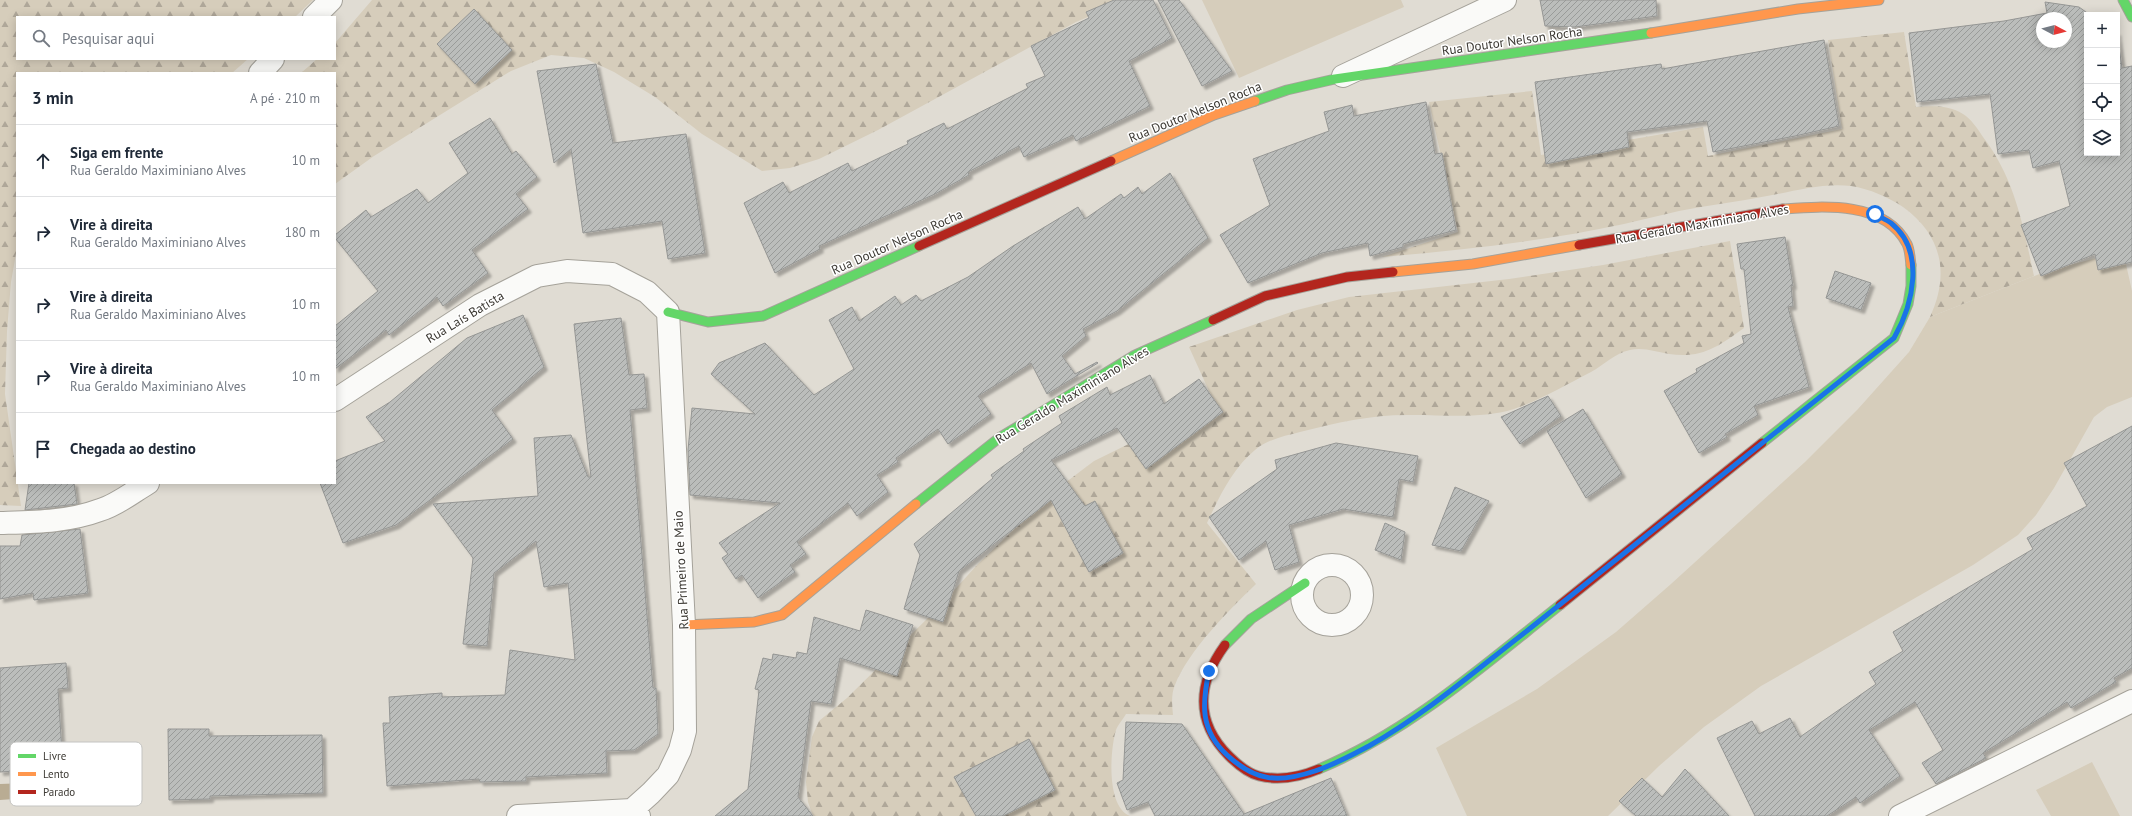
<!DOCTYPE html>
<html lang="pt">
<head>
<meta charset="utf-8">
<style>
	body { margin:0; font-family:"PT Sans",sans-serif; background:#f6f6f7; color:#1f2937 }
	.controls { position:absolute; right:12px; top:12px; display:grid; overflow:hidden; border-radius:0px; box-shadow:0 2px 10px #0003 }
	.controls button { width:36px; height:36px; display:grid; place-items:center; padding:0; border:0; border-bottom:1px solid #e0e1e3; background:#fff; color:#1f2937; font:20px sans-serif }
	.compass { position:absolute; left:2036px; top:12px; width:36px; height:36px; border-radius:50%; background:#fff; box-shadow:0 2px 10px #0003; rotate:97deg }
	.stop { position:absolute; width:12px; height:12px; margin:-9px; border:3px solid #1a73e8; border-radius:50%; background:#fff }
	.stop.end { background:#1a73e8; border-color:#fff; box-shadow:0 1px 4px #0008 }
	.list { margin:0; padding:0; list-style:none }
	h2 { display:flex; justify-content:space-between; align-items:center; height:52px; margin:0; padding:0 16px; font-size:17px }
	h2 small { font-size:13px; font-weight:400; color:#747a83 }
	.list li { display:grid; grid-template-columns:26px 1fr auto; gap:12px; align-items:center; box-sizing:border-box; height:72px; padding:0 16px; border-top:1px solid #e0e1e3 }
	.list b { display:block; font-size:15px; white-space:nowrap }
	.list p { margin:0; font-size:13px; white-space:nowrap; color:#747a83 }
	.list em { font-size:13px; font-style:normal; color:#747a83 }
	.icon { flex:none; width:22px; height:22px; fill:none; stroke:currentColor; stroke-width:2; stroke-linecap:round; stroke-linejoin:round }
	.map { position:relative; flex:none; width:2132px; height:816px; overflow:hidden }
	.search { position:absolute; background:#fff; box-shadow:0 2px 10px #0003; left:16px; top:16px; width:320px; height:44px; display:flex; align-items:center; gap:10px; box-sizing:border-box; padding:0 14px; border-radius:0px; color:#747a83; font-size:15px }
	.panel { position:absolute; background:#fff; box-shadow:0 2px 10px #0003; left:16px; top:72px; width:320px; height:412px; border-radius:0px }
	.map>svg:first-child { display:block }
	.grass { fill:#d6cdbb }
	.forest { fill:url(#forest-firs) }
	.water { fill:#b9ac93 }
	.building { fill:url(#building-hatch); stroke:#959694; fill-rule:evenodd; filter:url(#shadow) }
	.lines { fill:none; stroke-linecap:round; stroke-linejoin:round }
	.street-casing { stroke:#a5a29a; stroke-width:24 }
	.fast-casing { stroke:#a5a29a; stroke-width:11 }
	.slow-casing { stroke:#a5a29a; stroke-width:11 }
	.jam-casing { stroke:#a5a29a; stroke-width:11 }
	.street { stroke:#fafaf8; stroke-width:22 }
	.fast { stroke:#63d668; stroke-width:9 }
	.slow { stroke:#ff974d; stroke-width:9 }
	.jam { stroke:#b3261e; stroke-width:9 }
	.route { stroke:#1a73e8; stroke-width:5 }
	.labels { text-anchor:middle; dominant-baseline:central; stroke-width:3; stroke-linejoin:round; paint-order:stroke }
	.street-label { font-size:13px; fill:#3c3933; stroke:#fff }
	.key { fill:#fff; stroke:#c4c4c2; stroke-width:1 }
	.key-label { font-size:11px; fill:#3c3933 }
</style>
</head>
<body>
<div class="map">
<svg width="2132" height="816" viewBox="0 0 2132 816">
	<defs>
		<pattern id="forest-firs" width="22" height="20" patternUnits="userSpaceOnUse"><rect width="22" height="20" fill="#d6cdbb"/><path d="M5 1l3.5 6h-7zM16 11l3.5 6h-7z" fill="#afa799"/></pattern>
		<pattern id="building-hatch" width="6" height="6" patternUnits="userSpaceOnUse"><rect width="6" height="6" fill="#bbbdbb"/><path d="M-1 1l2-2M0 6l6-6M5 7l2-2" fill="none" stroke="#999b99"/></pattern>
		<filter id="shadow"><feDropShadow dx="3.5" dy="3.5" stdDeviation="1" flood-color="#0004"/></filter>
	</defs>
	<rect width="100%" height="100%" fill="#e0dcd3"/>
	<path class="grass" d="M1202,0h199l3,7 -165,71z
		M2123,251l9,40v106l-25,10 -13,10 -40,71 -18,27 -18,20 -45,30 -212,121 -57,41 -45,39 -51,50h-141l-31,-68 101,-59 79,-57 55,-48 134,-122 53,-53 51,-57 21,-35 117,-46z
		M2092,762l28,54h-69l-15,-26z"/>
	<path class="forest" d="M0,0h313l-18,17h-278v42h231l-16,14h-215v175l-6,34 -4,49 -2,63 16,112 -21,-1z
		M372,0h756l-52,22 -198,108 -59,29 -29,9 -28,3 -60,-37 -47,-37 -41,-25 -30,-14 -33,-3 -40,16 -137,85 -39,28v-111h-34l16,-14h18v-16z
		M1904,32l12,75c16,-1 32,-2 47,7 8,5 15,15 20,23 32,42 40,88 51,139l-104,41c20,-43 12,-82 -27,-110 -15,-10 -33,-18 -52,-21 -30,-3 -54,5 -84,10 -29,6 -59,9 -88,15 -18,4 -37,9 -55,13 -79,17 -161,26 -242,33l76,-25 -29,-130 103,-11 9,64 162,-28 5,29 134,-27 -14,-89z
		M1730,241l14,87c-25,18 -42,31 -75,26 -12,-2 -26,-7 -39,-4 -15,3 -26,15 -39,22 -25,13 -51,28 -77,37 -32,10 -68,6 -100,6 -39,-1 -76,7 -114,17 -15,4 -32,7 -45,18 -22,18 -36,47 -48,73l49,61c-26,25 -68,67 -81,101 -4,9 -3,20 -2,30l-47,-1c-3,5 -8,11 -10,16 -6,20 -10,77 14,86h-317l-5,-14 -2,-20 6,-45 7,-16 28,-23 90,-89 41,-45 75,-72 41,-31 120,-59 -25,-55 108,-37 52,-13 160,-18 94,-14z"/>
	<path class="water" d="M27,783l1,15 -28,2v-16z"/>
	<path class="building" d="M1114,0h39l19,38 -43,23 21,45 -74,35 -3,-6 -49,22 -5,-11 -51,26 1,3 -34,19 -116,52 1,3 -45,24 -31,-70 39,-21 6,11 59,-30 4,8 56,-27 -1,-3 37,-18 3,6 81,-41 -2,-4 19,-8 -14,-30 58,-28 -3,-6z
		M1158,0h21l53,71 -30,15z
		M1540,0h116l1,16 -82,11 -30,-1z
		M2045,2l34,5 11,8h-3v138h30v-121l5,36 10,-2v196l-34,8 -3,-16 -54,22 -20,-51 49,-19 -11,-45 -26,7 -4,-18 -31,4 -8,-60 -73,8 -8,-69 95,-12 43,-8zM2042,18h24v24h-24z
		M474,9l38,41 -37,34 -38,-40z
		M1824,40l15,86 -44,10 -82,16 -6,-31 -80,11 2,15 -83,17 -11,-82 126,-18 1,5z
		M596,64l17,79 73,-9 19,119 -37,6 -6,-38 -79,12 -12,-84 -17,14 -17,-92z
		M1426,102l9,52 7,-1 14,77 -53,14v3l-33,9 -2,-13 -46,10 -74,30 -28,-48 50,-30 -17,-46 76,-28 -5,-19 28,-7 2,11z
		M490,118l22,36 4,-3 21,26 -21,17 12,15 -56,41 16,23 -45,33 -6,-9 -48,38 -3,-5 -51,39v-43l43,-35 -43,-53v-3l31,-25 5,7 46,-28 11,14 40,-30 -19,-30z
		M1170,173l38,65 -91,73 -34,18 3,7 -24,20 13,18 22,-12 1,1 -51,31 -16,-31 -53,33 13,18 -43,30 -10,-15 -42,29 2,4 -21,13 11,17 -31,24 -9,-13 -51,39 9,12 -16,11 5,7 -37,26 -16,-23 -6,4 -14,-21 6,-4 -9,-11 61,-40 -90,-8 -2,-45 4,-42 63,6 -44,-40 8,-11 46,-20 49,52 40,-26 -25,-49 23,-13 7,14 36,-25 6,9 15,-10 5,6 47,-24 45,-31 65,-39 7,12 36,-25 3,4 14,-11 4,7z
		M1785,237l8,49 -2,-1 2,21 -5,1 21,80 -55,19 4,9 -33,19 2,3 -28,16 -35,-62 33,-19 -1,-3 48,-26 -2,-7 9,-2 -7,-65h-3l-4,-25z
		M1835,271l36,12 -10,27 -35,-12z
		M523,315l21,52 -52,43 21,29 -117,86 -53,18 -23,-60h15v-22l50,-20 -19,-24 24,-15 77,-64z
		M621,318l8,57 15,-1 3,34 -17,2 23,278h3l2,46 -24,16 -28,1 1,22 -81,4v4l-46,1 -1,-3 -92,7 -4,-63h7l-1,-26 53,-4v4l63,-2 5,-45 65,10 -7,-77 -24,4 -8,-46 -42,32 -7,73 -24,-2 10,-86 -40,-54 105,-8 -4,-58 37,-3 17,42h3l-17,-153z
		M1150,375l14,29 35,-25 24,33 -77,57 -29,-41 -66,32 34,46 10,-5 28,52 -34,19 -38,-72 -92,71 -16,51 -39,-13 16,-54 -6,-11 79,-66 -2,-3 33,-24 -1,-2 39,-26 -3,-7 48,-29 3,8z
		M1548,396l13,20 -41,28 -19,-27z
		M1583,409l39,65 -36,24 -39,-67z
		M2132,426v242l-18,10 2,4 -45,26 -4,-6 -84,51 3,5 -50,26 -14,-21 21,-13 -28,-48 -46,28 31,46 -40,27 -4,-6 -29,19h-72l-38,-78 35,-17 7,13 31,-16 10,19 76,-53 -7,-12 34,-21 -10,-19 140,-83 -6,-11 60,-32 -23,-43z
		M1336,443l82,13 -5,26 -14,-3 -6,38 -50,-8 -54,16 10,37 -24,8 -9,-29 -27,19 -30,-43 68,-48 -2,-9z
		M29,483h45l3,21 -52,6z
		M1455,487l34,14 -28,50 -29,-6z
		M1385,523l20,9 -4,28 -26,-10z
		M80,529l8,64 -54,7 -1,-7 -33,6v-53h20l2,-11z
		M866,610l47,15 -16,51 -57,-18 -9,46 -20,-3 -13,96 15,19h-98l33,-27 11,-99 -4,-1 8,-31 9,2 1,-6 23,4 1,-6 10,2 7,-37 46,14z
		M66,663l2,25 -10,1 5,79 -63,4v-104z
		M1126,722l56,2 62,90 87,-36 16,38h-192l-7,-14 -21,8 -10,-27 6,-3z
		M168,729h41v7l113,-1 1,58 -113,3v3l-41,1z
		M1029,739l26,51 -52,26h-27l-22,-39z
		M1685,769l44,47h-93l-17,-15 23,-23 20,19z"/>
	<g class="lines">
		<g class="street-casing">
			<path id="street" d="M314,17l17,-17
				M260,73l13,-14
				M1343,76l162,-76
				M335,400l145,-95 57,-29 30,-5 45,3 35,18 21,20 16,313 1,106 -5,19 -12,25 -17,18 -19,17
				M0,523c33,-1 68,-1 100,-13 17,-5 33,-18 48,-27
				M1302 595a30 30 0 1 1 60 0a30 30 0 1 1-60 0Z
				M518,816l114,-6 7,6
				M1900,816l232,-115"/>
		</g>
		<g class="fast-casing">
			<path id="fast" d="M2123,0l9,17
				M1255,101l32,-11 48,-11 316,-46
				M668,312l40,10 55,-6 156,-70
				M1762,443l132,-105 14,-34 3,-18v-21
				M916,504l83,-66 136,-83 78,-35
				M1225,645l26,-26 54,-36
				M1319,769c91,-38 165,-104 241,-164"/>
		</g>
		<g class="slow-casing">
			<path id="slow" d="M1651,33l147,-24 81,-9
				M1111,161l103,-46 41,-14
				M1783,209c41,-3 102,-8 124,35 3,6 3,14 4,21
				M1393,272l80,-8 106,-19
				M684,625l70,-3 28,-7 134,-111"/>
		</g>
		<g class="jam-casing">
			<path id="jam" d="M1579,245l204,-36
				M919,246l192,-85
				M1213,320l52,-24 82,-19 46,-5
				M1560,605l202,-162
				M1225,645c-27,37 -31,76 4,111 8,8 18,17 30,20 20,5 41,1 60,-7"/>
		</g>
		<use href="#street" class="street"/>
		<use href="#fast" class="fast"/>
		<use href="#slow" class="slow"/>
		<use href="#jam" class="jam"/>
	</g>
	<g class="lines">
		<path class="route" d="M1209,671c-7,33 -9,59 18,84 29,27 52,28 88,16 19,-6 37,-16 54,-25 58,-33 107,-76 159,-116 123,-97 244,-195 366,-292 19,-33 32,-87 -3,-115 -4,-3 -11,-6 -16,-9"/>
	</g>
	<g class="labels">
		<g class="street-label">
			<text transform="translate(1512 41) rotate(-8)">Rua Doutor Nelson Rocha</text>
			<text transform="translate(1195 112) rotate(-22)">Rua Doutor Nelson Rocha</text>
			<text transform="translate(1702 224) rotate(-10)">Rua Geraldo Maximiniano Alves</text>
			<text transform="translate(897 242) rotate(-24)">Rua Doutor Nelson Rocha</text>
			<text transform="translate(465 317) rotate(-31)">Rua Laís Batista</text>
			<text transform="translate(1072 395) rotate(-31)">Rua Geraldo Maximiniano Alves</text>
			<text transform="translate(681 570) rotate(-93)">Rua Primeiro de Maio</text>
		</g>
	</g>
	<rect x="10" y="742" width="132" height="64" rx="6" class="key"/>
	<rect x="18" y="754" width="18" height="4" fill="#63d668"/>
	<rect x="18" y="772" width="18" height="4" fill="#ff974d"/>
	<rect x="18" y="790" width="18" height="4" fill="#b3261e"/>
	<g class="key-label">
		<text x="43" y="760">Livre</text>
		<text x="43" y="778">Lento</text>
		<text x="43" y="796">Parado</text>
	</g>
</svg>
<div class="controls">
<button>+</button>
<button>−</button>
<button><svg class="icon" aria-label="locate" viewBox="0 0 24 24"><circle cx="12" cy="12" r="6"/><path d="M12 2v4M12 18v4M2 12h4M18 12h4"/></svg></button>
<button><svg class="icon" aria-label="layers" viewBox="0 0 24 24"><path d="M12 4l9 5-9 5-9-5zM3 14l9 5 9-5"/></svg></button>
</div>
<svg class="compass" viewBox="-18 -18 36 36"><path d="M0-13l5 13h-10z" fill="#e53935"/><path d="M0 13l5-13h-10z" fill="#747a83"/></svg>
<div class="stop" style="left:1875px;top:214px"></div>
<div class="stop end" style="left:1209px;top:671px"></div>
<div class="search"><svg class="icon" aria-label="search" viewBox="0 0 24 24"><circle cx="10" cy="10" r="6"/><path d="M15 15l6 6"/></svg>Pesquisar aqui</div>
<section class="panel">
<h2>3 min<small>A pé · 210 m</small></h2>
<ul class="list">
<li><svg class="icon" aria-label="ahead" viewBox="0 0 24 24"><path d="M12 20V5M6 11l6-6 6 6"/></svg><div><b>Siga em frente</b><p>Rua Geraldo Maximiniano Alves</p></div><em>10 m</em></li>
<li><svg class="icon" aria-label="right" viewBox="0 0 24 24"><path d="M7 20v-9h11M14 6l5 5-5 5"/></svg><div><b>Vire à direita</b><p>Rua Geraldo Maximiniano Alves</p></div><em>180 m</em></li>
<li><svg class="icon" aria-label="right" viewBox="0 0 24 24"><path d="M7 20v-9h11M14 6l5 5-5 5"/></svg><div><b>Vire à direita</b><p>Rua Geraldo Maximiniano Alves</p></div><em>10 m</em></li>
<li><svg class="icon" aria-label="right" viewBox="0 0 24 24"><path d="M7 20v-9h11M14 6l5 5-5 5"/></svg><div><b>Vire à direita</b><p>Rua Geraldo Maximiniano Alves</p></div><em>10 m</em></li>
<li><svg class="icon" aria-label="arrive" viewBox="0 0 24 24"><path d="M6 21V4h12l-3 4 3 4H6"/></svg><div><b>Chegada ao destino</b></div></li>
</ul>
</section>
</div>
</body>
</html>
